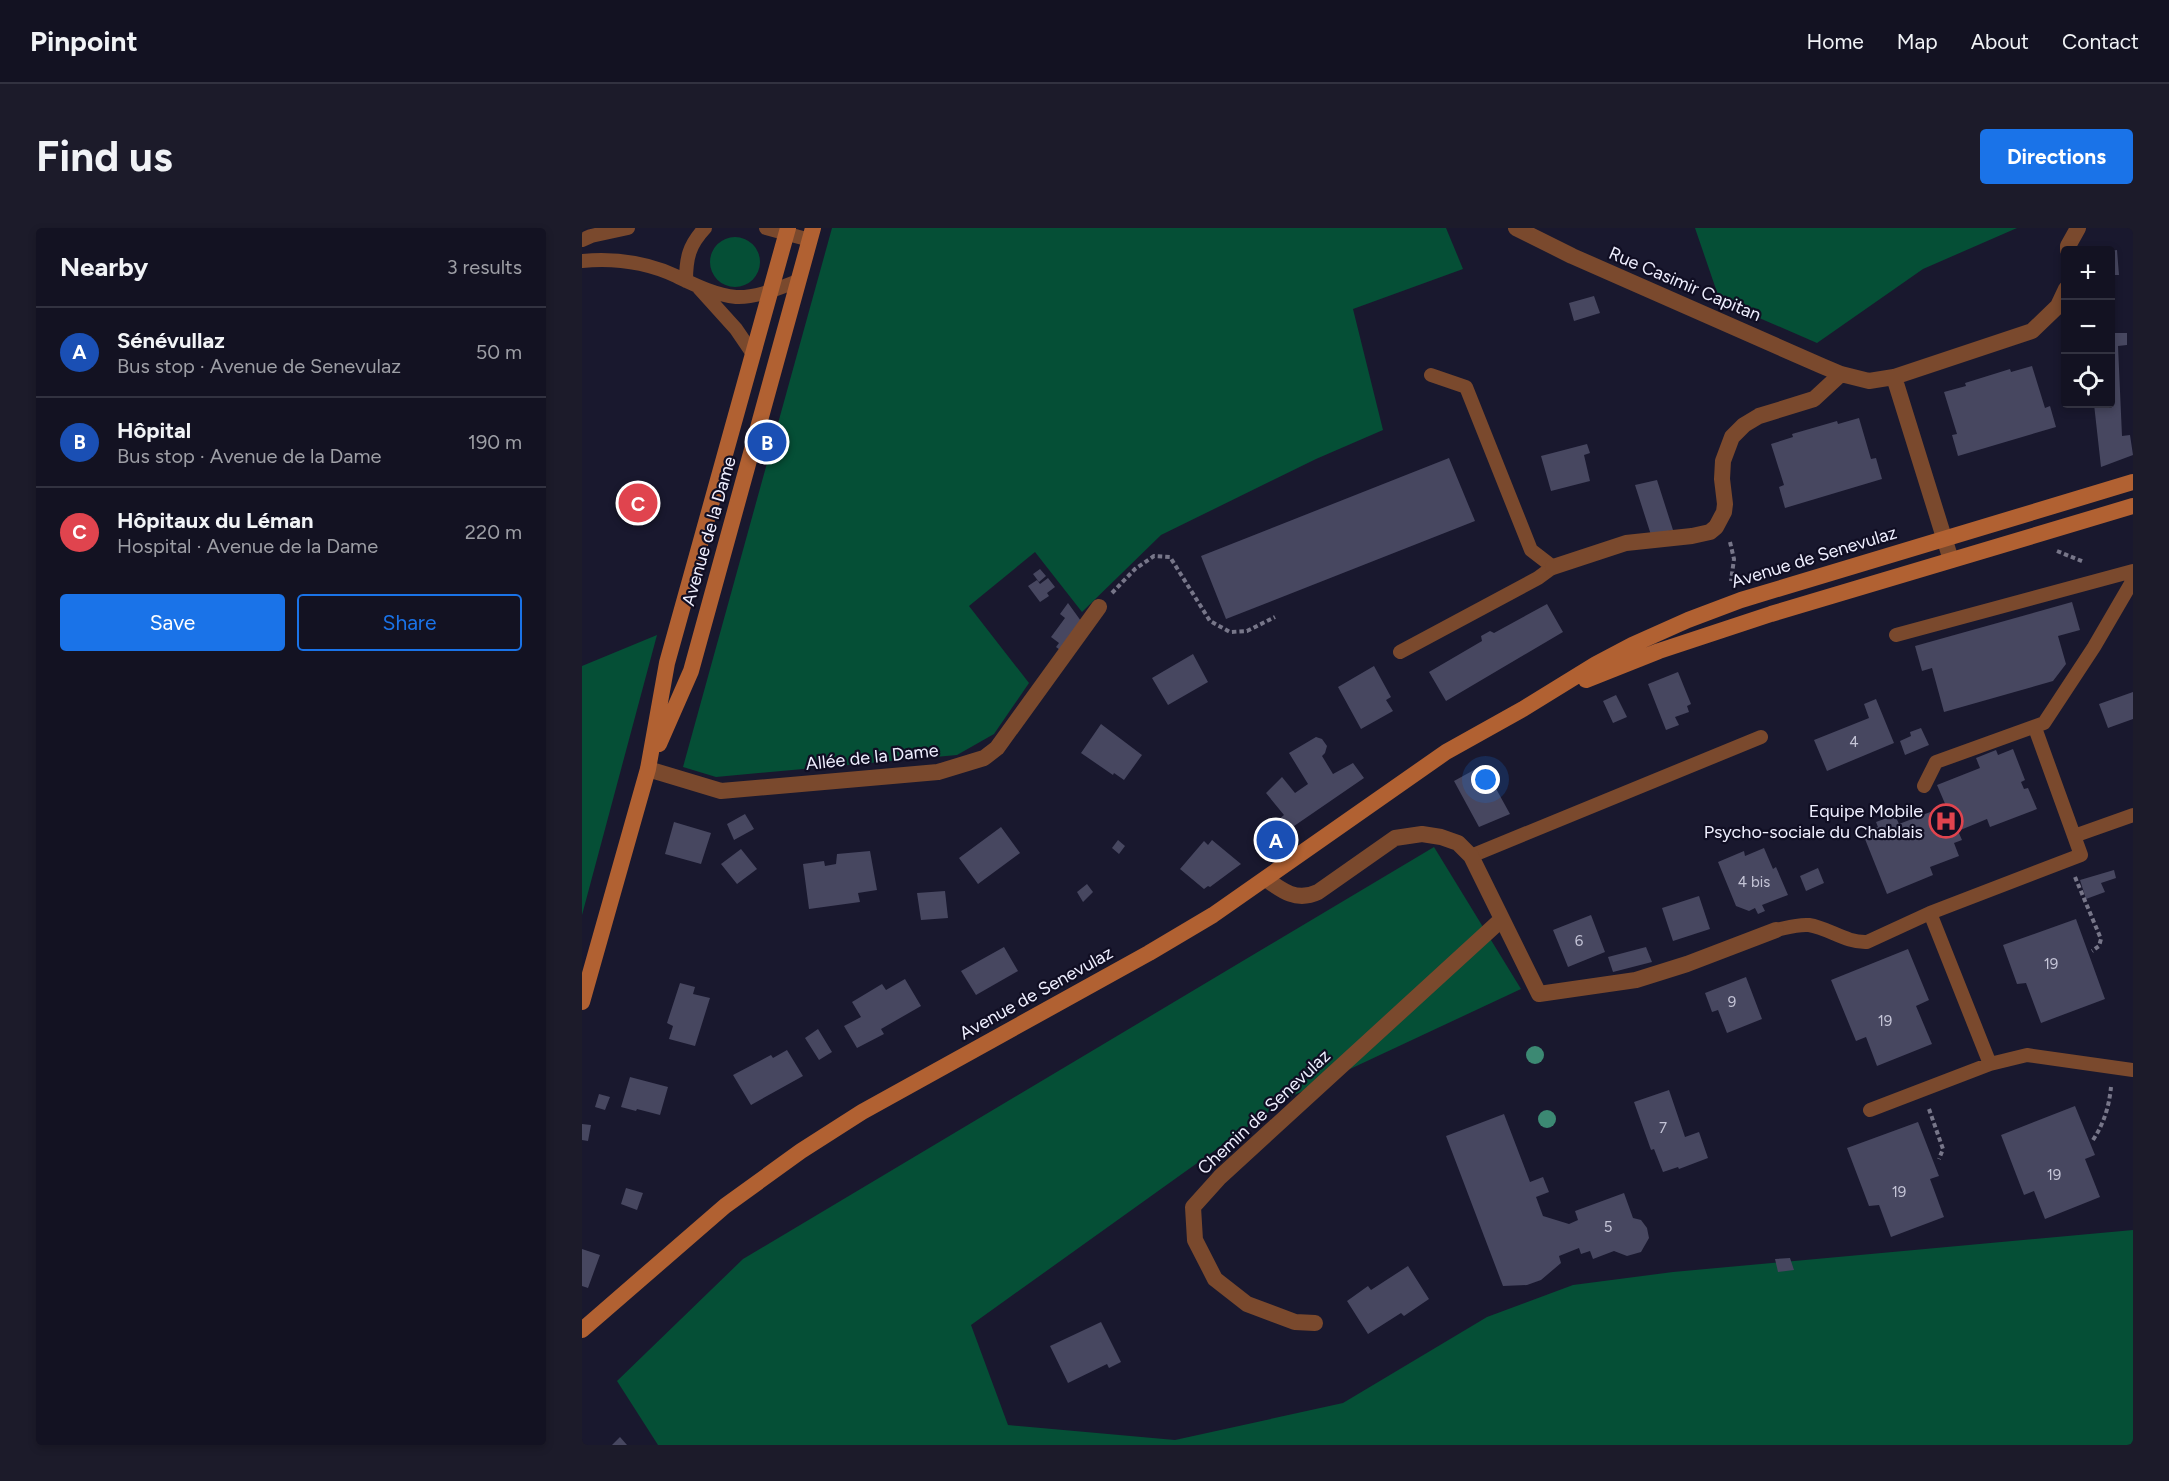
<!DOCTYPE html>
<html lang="en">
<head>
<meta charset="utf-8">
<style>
	body { margin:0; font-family:Figtree,sans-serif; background:#1c1b2a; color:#f1f3f6 }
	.controls { position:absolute; right:18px; top:18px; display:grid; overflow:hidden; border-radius:6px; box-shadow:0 3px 9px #0003 }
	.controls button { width:54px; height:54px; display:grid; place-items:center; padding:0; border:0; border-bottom:2px solid #323240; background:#131222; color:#f1f3f6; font:30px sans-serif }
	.you { position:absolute; left:904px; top:552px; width:21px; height:21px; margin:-15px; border:4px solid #fff; border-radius:50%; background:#1a73e8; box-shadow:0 0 0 9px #1a73e833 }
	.badge { display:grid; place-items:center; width:39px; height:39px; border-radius:50%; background:#1a73e8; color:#fff; font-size:20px; font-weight:700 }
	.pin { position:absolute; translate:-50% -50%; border:3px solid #fff; box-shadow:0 2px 6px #0006 }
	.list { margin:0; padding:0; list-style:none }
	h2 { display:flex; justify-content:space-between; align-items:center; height:78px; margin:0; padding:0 24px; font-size:26px }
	h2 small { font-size:20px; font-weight:400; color:#9d9ea5 }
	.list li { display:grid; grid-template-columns:39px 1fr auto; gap:18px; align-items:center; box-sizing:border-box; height:90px; padding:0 24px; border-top:2px solid #323240 }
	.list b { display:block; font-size:22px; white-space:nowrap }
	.list p { margin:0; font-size:20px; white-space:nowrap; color:#9d9ea5 }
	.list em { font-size:20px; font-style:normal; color:#9d9ea5 }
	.actions { display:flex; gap:12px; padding:18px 24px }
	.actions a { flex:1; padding:14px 0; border:2px solid #1a73e8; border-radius:6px; text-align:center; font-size:21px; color:#1a73e8 }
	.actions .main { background:#1a73e8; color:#fff }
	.icon { flex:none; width:33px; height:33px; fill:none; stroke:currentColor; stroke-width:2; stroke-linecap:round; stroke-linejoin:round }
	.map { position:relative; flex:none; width:1551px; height:1217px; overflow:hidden; border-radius:6px }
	header { display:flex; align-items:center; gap:36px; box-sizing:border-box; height:84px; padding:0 30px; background:#131222; border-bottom:2px solid #323240 }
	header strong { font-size:28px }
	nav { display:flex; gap:33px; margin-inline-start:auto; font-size:21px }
	.intro { display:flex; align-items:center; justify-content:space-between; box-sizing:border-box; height:144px; padding:0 36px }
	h1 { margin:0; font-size:42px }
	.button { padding:15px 27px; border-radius:6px; background:#1a73e8; color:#fff; font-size:21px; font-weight:700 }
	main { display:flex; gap:36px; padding:0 36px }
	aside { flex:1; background:#131222; border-radius:6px; box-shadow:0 3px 9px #0003 }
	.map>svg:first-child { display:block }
	.green { fill:#054f36 }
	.building { fill:#474760 }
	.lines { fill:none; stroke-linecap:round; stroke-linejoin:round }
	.path { stroke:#777689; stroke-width:4; stroke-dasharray:4.5 3; stroke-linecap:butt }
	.service { stroke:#7a492d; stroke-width:14 }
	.minor { stroke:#7a492d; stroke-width:16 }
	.secondary { stroke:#b16132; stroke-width:16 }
	.tree { fill:#3c8973 }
	.labels { text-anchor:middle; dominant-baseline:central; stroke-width:4.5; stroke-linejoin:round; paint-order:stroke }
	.number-label { font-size:15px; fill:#c5c5d7 }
	.street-label { font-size:18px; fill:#efefff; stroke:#100e23 }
	.poi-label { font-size:18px; fill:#efefff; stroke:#100e23; text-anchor:end }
</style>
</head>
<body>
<header>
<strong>Pinpoint</strong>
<nav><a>Home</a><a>Map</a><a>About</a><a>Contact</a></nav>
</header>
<div class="intro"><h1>Find us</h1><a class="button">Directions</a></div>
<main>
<aside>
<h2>Nearby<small>3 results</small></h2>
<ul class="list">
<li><span class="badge" style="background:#1a4fb4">A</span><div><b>Sénévullaz</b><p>Bus stop · Avenue de Senevulaz</p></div><em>50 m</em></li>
<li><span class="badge" style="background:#1a4fb4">B</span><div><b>Hôpital</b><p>Bus stop · Avenue de la Dame</p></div><em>190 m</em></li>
<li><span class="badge" style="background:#e0444e">C</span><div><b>Hôpitaux du Léman</b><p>Hospital · Avenue de la Dame</p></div><em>220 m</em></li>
</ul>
<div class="actions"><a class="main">Save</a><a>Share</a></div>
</aside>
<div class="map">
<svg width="1551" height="1217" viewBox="0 0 1551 1217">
	<rect width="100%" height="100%" fill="#19182e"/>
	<path class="green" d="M250,0h614l17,41 -110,40 30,121 -67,29 -155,76 -79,77 -47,-60 -66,54 60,77 -35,51 -37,21 -241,22 -33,-10z
		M1113,0h322l-94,41 -106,74 -97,-42z
		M128 34a25 25 0 1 1 50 0a25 25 0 1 1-50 0Z
		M75,407l-75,280v-249z
		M852,619l87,142 -233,109 -317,227 37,100 167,15 168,-37 144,-86 86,-32 100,-13 460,-42v215h-1475l-41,-64 126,-122z"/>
	<path class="building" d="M1535,22l2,25h-9v-24z
		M1012,68l6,17 -26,8 -5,-18z
		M1528,97h2l1,8h14v12l-9,1 4,90 8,-1 3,20 -32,12 -7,-63h16z
		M1450,138l13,42 5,-2 6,21 -98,29 -6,-21 5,-1 -13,-42 22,-6 -1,-3 45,-14 1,3z
		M1277,190l12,41 5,-1 6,21 -97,29 -6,-21 5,-2 -13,-41 22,-7 -1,-3 45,-13 1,3z
		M1005,216l3,9 -6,2 6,26 -39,10 -10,-35z
		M867,230l26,63 -249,98 -25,-63z
		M1075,252l16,50 -22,5 -16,-50z
		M458,341l6,7 -7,6 -6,-8z
		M466,350l7,9 -8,6 2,3 -9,6 -12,-16 9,-6 3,4z
		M1490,374l8,28 -22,6 8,28 -13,17 -109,31 -12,-44 -10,3 -7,-25z
		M486,375l13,18 -21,29 -4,-3 3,-4 -8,-6 14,-19 -5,-4z
		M965,376l16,28 -117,69 -17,-29 53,-31 -1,-5 9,-5 4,2z
		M611,426l15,28 -40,23 -16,-27z
		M792,438l17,31 -5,3 7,11 -32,18 -23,-42z
		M1096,444l13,32 -4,2 2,6 -14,5 4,8 -13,5 -18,-46z
		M1551,464v27l-25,9 -9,-24z
		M1034,467l11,22 -14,6 -10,-22z
		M1294,471l18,44 -67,28 -13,-31 55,-22 -5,-14z
		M519,496l41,31 -18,25 -10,-7 -1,2 -32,-22z
		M1339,500l8,17 -24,10 -5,-14 11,-5 -1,-4z
		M734,509l6,2 5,7 -2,7 -3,3 11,18 20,-11 11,15 -83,57 -9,-10 12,-10 -18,-22 16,-16 13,16 13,-9 -19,-31z
		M1431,521l12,31 -4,2 3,7 4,-1 9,21 -47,18 -3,-8 -29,12 4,9 -8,3 5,13 -29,11 3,8 -46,19 -24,-60 15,-7 -2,-5 19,-7 4,9 47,-18 -9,-21 43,-17 -4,-10 20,-8 2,5z
		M901,537l6,11 6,-3 4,9 -5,3 16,29 -31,13 -25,-46z
		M163,586l9,15 -20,11 -7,-16z
		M92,594l37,11 -10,31 -36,-10z
		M419,599l19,26 -42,31 -19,-26z
		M536,612l7,6 -6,8 -7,-6z
		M630,612l29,24 -31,23 -2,-1 -4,3 -24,-20 24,-28 4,4z
		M1182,620l9,21 3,-2 12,28 -26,10 3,6 -7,3 -3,-6 -6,3 -13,-5 -18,-44 26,-11 1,5z
		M159,621l16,20 -20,15 -16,-20z
		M288,623l7,39 -19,3 2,9 -51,7 -6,-45 21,-3 1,5 11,-2 1,-10z
		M1236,640l6,15 -18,8 -6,-15z
		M1532,642l2,8 -15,5 4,9 -19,7 -6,-19z
		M505,656l6,8 -10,10 -6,-10z
		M363,663l3,27 -27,2 -4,-27z
		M1117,668l11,33 -37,12 -11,-33z
		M1009,687l14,37 -37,15 -15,-37z
		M1494,691l29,80 -64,24 -15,-40 -9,1 -14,-39z
		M422,719l14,24 -42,24 -15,-24z
		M1064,719l6,15 -39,10 -5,-15z
		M1326,721l21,51 -13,6 16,38 -55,22 -11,-29 -10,4 -25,-61z
		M1164,749l16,42 -35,14 -9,-23 -6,2 -7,-19z
		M323,751l16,27 -40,23 3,5 -27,14 -13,-22 17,-9 -9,-15 30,-18 4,6z
		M98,755l15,4 -2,7 17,4 -15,48 -26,-7 4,-13 -6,-3z
		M236,801l14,23 -13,8 -14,-22z
		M205,822l16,26 -52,29 -18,-30 38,-20 2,3z
		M48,849l38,10 -8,28 -23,-6 -1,2 -15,-4z
		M1087,862l16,47 14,-5 9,26 -29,11 -1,-2 -15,5 -9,-23 -3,1 -17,-48z
		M17,866l11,3 -5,13 -10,-3z
		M1493,878l20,49 -10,4 15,38 -55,22 -11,-28 -10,4 -23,-60z
		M922,886l26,68 13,-5 6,15 -13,5 7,19 26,8 9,-4 -3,-9 49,-18 9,25 8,2 6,8 2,10 -8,14 -14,4 -13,-5 -21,8 -3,-8 -9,3 -2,-6 -20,8 2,7 -20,17 -14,5 -24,1 -57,-150z
		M1336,894l21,54 -9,3 14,38 -53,20 -12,-32 -10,1 -22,-58z
		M0,896l9,1 -3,16 -6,-1z
		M44,960l17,5 -6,17 -16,-6z
		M0,1021l18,6 -12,33 -6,-2z
		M1208,1030l4,12 -16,2 -3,-13z
		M826,1038l21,33 -25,17 -3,-3 -33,21 -21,-33 21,-15 3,4z
		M519,1094l20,40 -12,6 -2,-4 -39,19 -18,-37z
		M38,1209l7,8h-15z"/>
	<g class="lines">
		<path class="path" d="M1148,314l4,17 -3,22
			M1475,323l27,11
			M530,365l23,-24 19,-13 16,1 40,64 20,11 17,-1 28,-14
			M1493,649l26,62 -2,7 -7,5
			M1347,881l14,40 -4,10
			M1511,912c11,-17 16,-33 18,-53"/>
		<path class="service" d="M184,0l44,12
			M0,12l9,-4 37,-8
			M0,33c33,-3 64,1 94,15 19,9 39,19 60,21 21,1 43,-9 62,-16
			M104,53c0,-23 3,-36 19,-53
			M117,60l37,41 17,25
			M1314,407l237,-64
			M818,424l138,-74 15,-11 -22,-17 -65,-163 -35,-12
			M1342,558l12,-24 108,-39 50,-76 39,-67
			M1492,608l59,-21
			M889,628l290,-119
			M1348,685l60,151 37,-9 106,15
			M1194,702c10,-2 21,-6 33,-5 20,3 37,18 58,17l63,-29 151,-58 -46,-127
			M1288,882l120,-46"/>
		<path class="minor" d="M934,0l56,28 250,110 19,8 28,7 25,-4 138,-46 26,-25 8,-17
			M1486,22v-4l10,-18
			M1312,149l57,183
			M971,339l73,-24 66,-7 18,-4 6,-5 8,-15 1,-8 -3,-25 1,-18 9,-24 12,-12 15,-9 55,-17 27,-25
			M66,541l73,22 217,-19 46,-14 13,-10 102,-141
			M684,651c16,12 31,23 52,13l77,-54 27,-4 19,3 17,6 13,13 68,138 97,-14 51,-16 89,-34
			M733,1095l-20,-1 -48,-18 -32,-25 -20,-39 -2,-33 27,-30 282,-258"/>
		<path class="secondary" d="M1004,452l73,-29 112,-37 362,-108
			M77,516l32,-73 122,-443
			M0,774l66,-233 19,-106 121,-435
			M0,1102l143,-124 76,-55 61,-39 287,-159 64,-38 233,-163 77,-43 73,-45 36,-19 56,-25 53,-20 392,-118"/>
	</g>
	<g class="tree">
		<circle cx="953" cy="827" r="9"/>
		<circle cx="965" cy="891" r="9"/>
	</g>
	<defs>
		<g id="hospital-ring" transform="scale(1.725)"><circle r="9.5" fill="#100e23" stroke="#e0444e" stroke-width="1.5"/><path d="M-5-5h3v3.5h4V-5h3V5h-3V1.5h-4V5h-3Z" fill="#e0444e"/></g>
	</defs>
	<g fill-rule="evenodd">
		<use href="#hospital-ring" x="1364" y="593"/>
	</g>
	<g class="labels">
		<g class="number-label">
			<text x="1272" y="514">4</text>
			<text x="1172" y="654">4 bis</text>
			<text x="997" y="713">6</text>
			<text x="1469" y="736">19</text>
			<text x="1150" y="774">9</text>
			<text x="1303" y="793">19</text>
			<text x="1081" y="900">7</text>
			<text x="1472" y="947">19</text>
			<text x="1317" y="964">19</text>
			<text x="1026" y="999">5</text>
		</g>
		<g class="street-label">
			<text transform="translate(1103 56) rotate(23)">Rue Casimir Capitan</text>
			<text transform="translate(127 303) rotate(-74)">Avenue de la Dame</text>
			<text transform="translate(1232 329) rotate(-17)">Avenue de Senevulaz</text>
			<text transform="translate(290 529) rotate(-6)">Allée de la Dame</text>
			<text transform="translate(454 765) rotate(-29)">Avenue de Senevulaz</text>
			<text transform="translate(682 884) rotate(-43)">Chemin de Senevulaz</text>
		</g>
		<g class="poi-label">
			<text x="1341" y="583">Equipe Mobile<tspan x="1341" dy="21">Psycho-sociale du Chablais</tspan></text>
		</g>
	</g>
</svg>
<div class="controls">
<button>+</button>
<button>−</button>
<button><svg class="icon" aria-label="locate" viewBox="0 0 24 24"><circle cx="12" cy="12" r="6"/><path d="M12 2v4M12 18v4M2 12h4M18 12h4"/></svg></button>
</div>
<div class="you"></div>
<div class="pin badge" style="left:694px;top:612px;background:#1a4fb4">A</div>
<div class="pin badge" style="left:185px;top:214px;background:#1a4fb4">B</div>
<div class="pin badge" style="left:56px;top:275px;background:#e0444e">C</div>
</div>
</main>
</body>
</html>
